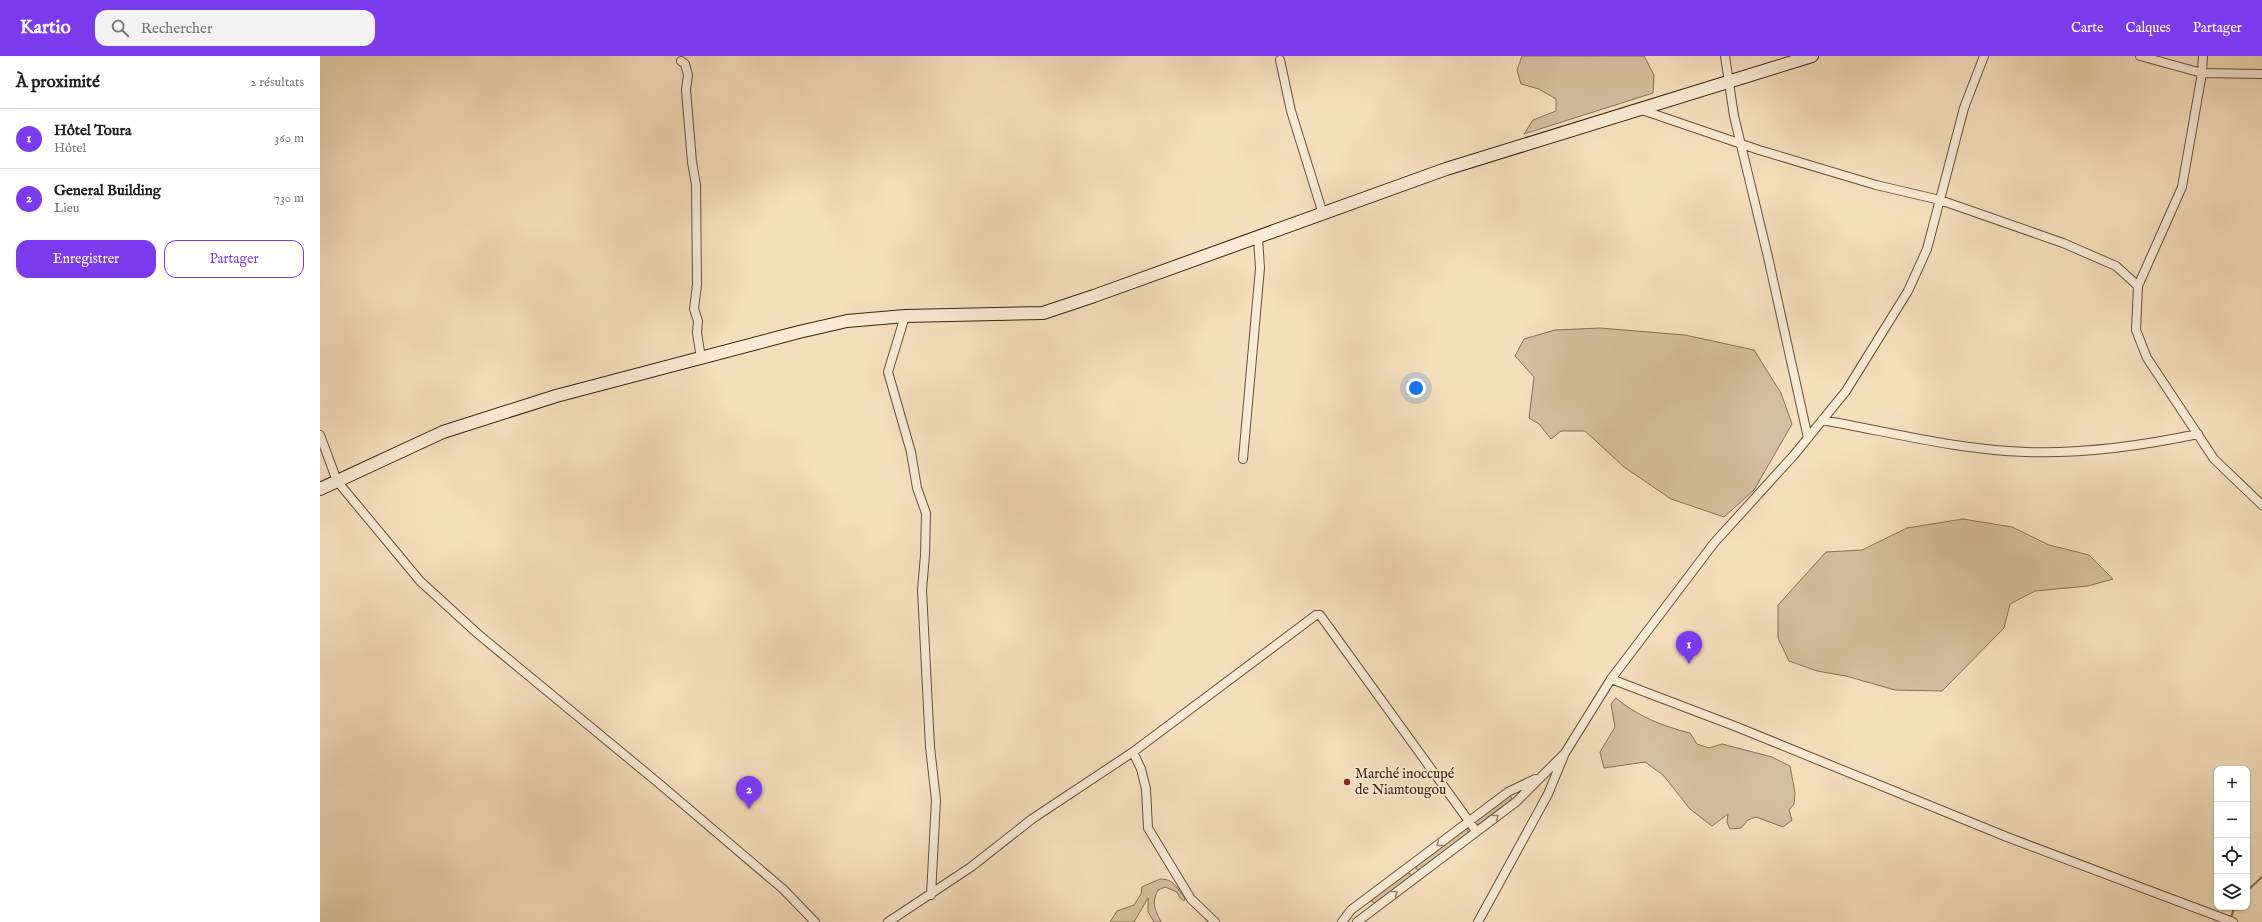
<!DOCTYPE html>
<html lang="fr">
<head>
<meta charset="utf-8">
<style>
	body { margin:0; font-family:"IM FELL English",serif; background:#f2f2f2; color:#202124 }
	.controls { position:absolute; right:12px; bottom:12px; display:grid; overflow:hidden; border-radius:8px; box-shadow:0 1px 3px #0004 }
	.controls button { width:36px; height:36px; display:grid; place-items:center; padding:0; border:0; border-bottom:1px solid #e0e0e0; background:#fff; color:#202124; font:20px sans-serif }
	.you { position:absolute; left:1096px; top:332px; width:14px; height:14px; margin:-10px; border:3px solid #fff; border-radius:50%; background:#1a73e8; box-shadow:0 0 0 6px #1a73e833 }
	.badge { display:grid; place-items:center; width:26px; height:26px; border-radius:50%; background:#7c3aed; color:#fff; font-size:13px; font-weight:700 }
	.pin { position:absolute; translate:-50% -33px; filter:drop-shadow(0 1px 2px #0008) }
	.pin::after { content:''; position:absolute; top:21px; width:14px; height:12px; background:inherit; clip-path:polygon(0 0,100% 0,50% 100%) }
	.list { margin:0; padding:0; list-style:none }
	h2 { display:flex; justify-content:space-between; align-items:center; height:52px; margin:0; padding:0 16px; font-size:17px }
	h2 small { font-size:13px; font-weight:400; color:#757577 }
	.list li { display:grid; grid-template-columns:26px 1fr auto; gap:12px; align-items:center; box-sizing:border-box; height:60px; padding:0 16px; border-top:1px solid #e0e0e0 }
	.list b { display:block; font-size:15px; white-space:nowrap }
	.list p { margin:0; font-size:13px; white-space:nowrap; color:#757577 }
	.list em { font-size:13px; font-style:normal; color:#757577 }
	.actions { display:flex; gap:8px; padding:12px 16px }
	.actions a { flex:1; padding:9px 0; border:1px solid #7c3aed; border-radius:12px; text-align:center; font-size:14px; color:#7c3aed }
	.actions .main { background:#7c3aed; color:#fff }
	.icon { flex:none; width:22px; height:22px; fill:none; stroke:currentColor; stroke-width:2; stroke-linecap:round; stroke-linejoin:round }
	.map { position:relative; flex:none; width:1942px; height:866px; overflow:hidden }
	header { display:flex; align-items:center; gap:24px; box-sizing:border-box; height:56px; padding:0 20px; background:#7c3aed; color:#fff }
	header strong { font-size:19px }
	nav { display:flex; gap:22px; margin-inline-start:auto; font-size:14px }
	.search { width:280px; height:36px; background:#f2f2f2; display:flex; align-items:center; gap:10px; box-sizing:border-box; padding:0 14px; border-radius:12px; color:#757577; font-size:15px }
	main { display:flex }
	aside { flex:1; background:#fff }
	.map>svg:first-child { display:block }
	.green { fill:#d4bfa0; stroke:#867159 }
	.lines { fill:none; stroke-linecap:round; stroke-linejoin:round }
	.stream { stroke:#836d56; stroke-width:2 }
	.street-casing { stroke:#68523d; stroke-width:10 }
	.secondary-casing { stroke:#392312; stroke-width:14 }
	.street { stroke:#f8ead4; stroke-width:8 }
	.secondary { stroke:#f8ead4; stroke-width:12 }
	.oneway { stroke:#988673 }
	.poi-dot { fill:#8f2418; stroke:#f8ead4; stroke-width:1.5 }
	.labels { text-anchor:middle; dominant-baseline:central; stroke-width:3.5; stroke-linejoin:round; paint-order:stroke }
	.poi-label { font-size:14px; fill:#392312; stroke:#f8ead4; text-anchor:start }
</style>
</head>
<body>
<header>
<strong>Kartio</strong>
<div class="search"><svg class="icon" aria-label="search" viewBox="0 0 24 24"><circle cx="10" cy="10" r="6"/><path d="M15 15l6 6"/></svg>Rechercher</div>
<nav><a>Carte</a><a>Calques</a><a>Partager</a></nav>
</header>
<main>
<aside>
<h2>À proximité<small>2 résultats</small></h2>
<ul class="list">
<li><span class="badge">1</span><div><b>Hôtel Toura</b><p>Hôtel</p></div><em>360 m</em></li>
<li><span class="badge">2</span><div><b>General Building</b><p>Lieu</p></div><em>730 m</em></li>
</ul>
<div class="actions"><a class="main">Enregistrer</a><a>Partager</a></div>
</aside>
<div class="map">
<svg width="1942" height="866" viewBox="0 0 1942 866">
	<rect width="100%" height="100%" fill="#f4dfbd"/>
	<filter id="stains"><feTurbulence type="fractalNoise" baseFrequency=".005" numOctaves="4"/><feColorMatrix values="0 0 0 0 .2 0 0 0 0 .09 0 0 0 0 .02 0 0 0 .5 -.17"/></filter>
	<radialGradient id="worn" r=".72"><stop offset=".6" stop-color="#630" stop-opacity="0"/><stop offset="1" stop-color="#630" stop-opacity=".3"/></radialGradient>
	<path class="green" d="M1202,0h122l10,19 -1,18 -129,41 9,-14 23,-9v-12l-17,-10 -18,-5 -4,-14z
		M1280,272l85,7 69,15 27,43 11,31 -38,66 -30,27 -53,-18 -47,-32 -39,-36h-24l-10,8 -12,-15 -10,-6 5,-41 -19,-21 9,-17 31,-9z
		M1643,463l49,8 37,18 40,10 24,24 -25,7 -53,5 -25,13 -6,24 -62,63 -47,-1 -49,-14 -29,-5 -28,-10 -11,-23v-33l48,-53 36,-2 45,-22z
		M1296,642c21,18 46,28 74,35l7,11 12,4 13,-4 50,13 18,9 5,27 -1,11 -5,6 3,10 -9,7 -27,-10 -8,3 -7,8 -11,1 -3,-7 1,-8 -16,12 -22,-17 -27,-34 -18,-13 -41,6 -4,-16 15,-25 -4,-23z
		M1190,739l2,4 -36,27 -2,-5z
		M1145,773l3,1v3l-48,37 -4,-1v-4z
		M1088,817l3,1v3l-35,26 -4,-1v-4z
		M840,823c15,0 16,9 25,19l-1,3 -4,-3 -3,-6 -12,-5 -7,3c-7,14 -3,19 3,32h-7l-6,-10v-14l-14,24h-24l7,-11 17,-6 7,-11 1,-7z"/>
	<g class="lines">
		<path class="stream" d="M1927,835l15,-14
			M1911,863l3,-12"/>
		<g class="street-casing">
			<path id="street" d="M1405,0l9,60 34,141 40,181
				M1820,0l62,17 60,1
				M1883,0l-1,17 -20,114 -44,99 -2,44 11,28 67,101 48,46
				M960,4l11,51 32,103
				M361,5l4,3 3,11 -2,15 6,72 4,23 1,100 -3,24 4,12 -1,12 4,25
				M1322,54l117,40 117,35 64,15 123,43 53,23 22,20
				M585,260l-17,56 23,80 6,36 9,25 -1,42 -3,35 8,157 6,53 -5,95
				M1502,364c68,12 136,30 204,32 58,2 115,-6 172,-18
				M0,379l17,46 83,100 58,53 178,147 127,108 32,33
				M923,403l17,-191 -2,-30
				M1291,623l126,48 270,110 226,85
				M813,696l8,17 5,20 2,39 43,71 24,23
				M568,866l83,-55 61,-48 101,-67 183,-137h4l156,216
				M1022,866l9,-12 157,-118 27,-13
				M1037,866l159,-120 47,-47
				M1158,866l70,-128 17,-41 46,-74 103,-136 80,-88 52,-64 62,-100 19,-42 37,-141 20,-52"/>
		</g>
		<g class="secondary-casing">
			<path id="secondary" d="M0,433l123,-57 113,-36 243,-64 48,-11 58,-5 138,-3 51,-17 352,-127 366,-113"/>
		</g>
		<use href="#street" class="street"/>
		<use href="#secondary" class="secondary"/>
	</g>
	<defs><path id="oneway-chevron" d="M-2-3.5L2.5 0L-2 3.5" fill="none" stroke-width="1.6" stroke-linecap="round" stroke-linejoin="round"/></defs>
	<g class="oneway">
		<use href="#oneway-chevron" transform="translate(1176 761) rotate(-36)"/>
		<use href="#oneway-chevron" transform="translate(1119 788) rotate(143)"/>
		<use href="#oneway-chevron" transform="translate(1075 837) rotate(-38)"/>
	</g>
	<circle class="poi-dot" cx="1027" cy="726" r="4"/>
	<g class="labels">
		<g class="poi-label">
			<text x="1035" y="718">Marché inoccupé<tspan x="1035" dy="16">de Niamtougou</tspan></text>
		</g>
	</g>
	<rect width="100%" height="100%" filter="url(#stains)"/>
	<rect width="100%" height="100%" fill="url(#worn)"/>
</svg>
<div class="controls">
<button>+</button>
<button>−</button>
<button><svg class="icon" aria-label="locate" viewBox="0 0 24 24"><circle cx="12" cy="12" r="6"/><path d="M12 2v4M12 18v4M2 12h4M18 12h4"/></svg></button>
<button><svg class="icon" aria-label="layers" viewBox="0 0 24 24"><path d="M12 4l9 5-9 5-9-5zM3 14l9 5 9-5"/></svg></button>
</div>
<div class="you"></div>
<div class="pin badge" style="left:1369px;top:608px">1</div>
<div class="pin badge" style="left:429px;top:753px">2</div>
</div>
</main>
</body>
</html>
